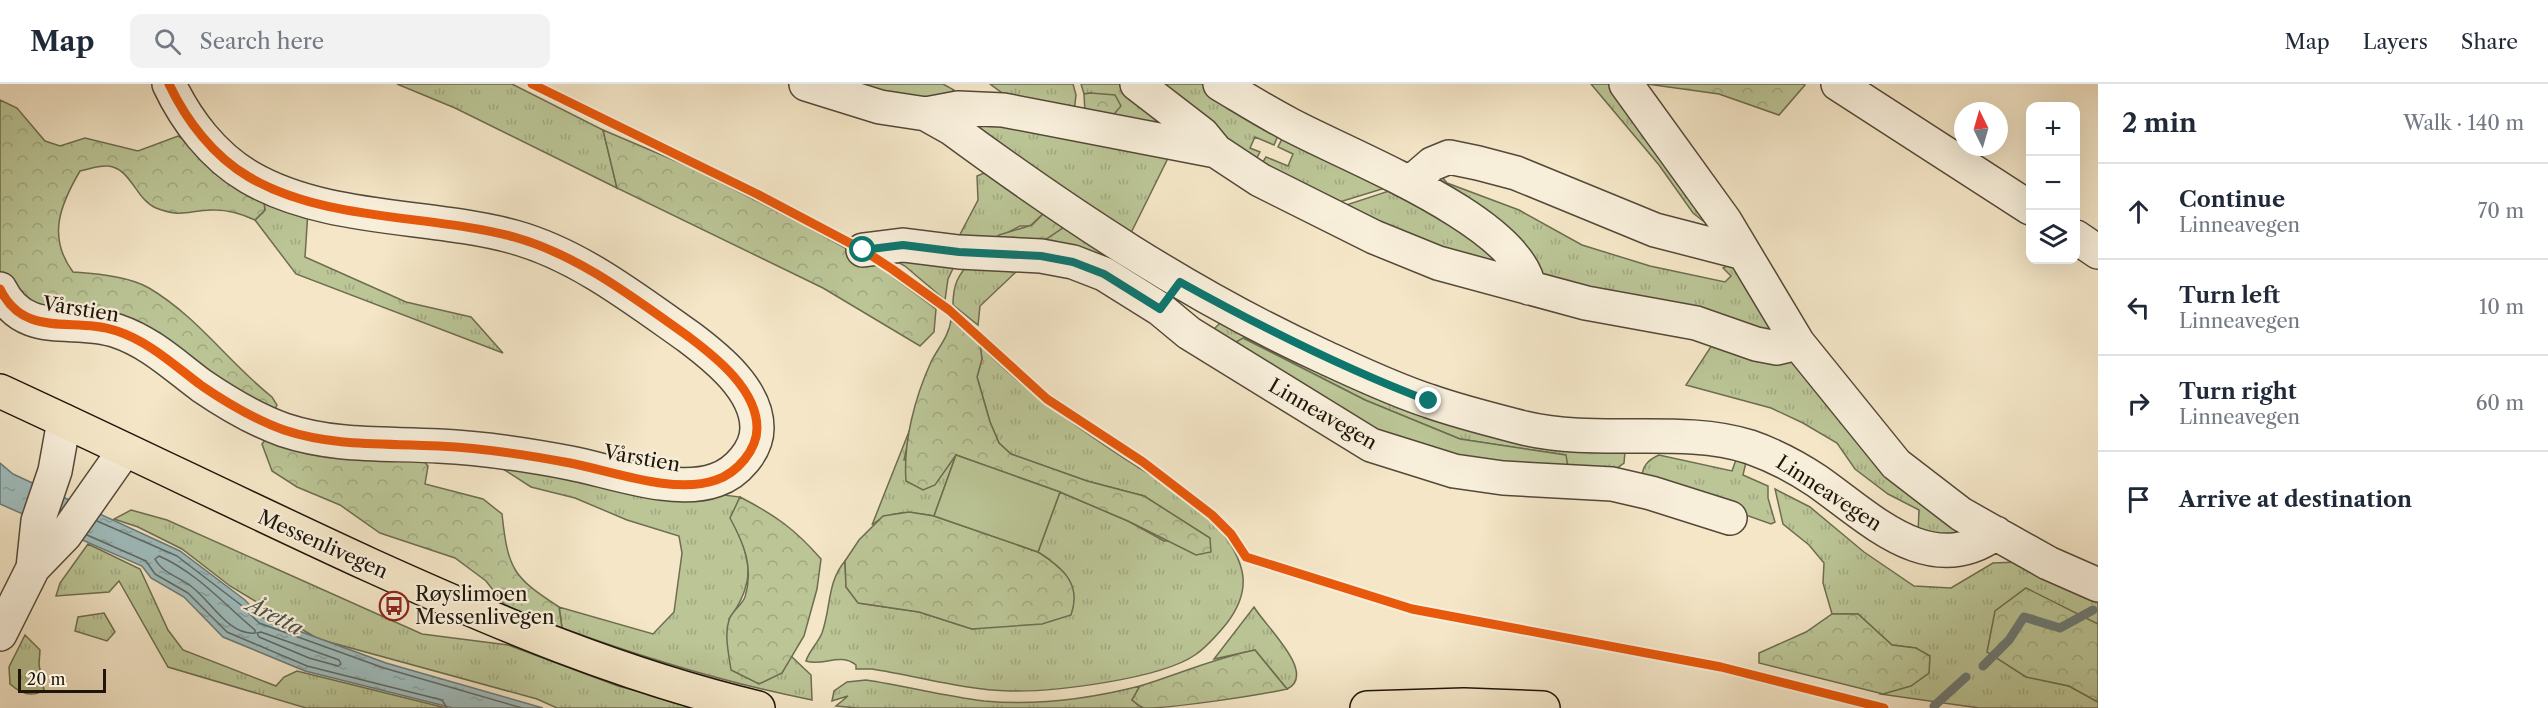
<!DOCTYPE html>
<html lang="en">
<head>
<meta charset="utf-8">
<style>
	body { margin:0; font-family:"Libre Caslon Text",serif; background:#f2f2f3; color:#1f2937 }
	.controls { position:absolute; right:18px; top:18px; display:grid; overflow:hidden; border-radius:12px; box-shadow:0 6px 24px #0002 }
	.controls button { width:54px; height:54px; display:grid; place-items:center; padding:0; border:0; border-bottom:2px solid #e0e1e3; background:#fff; color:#1f2937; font:30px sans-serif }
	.compass { position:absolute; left:1954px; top:18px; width:54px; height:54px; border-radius:50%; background:#fff; box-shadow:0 6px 24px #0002; rotate:355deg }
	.scale { position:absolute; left:18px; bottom:15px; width:88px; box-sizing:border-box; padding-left:6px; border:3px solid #1f1509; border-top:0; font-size:16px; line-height:21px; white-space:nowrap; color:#1f1509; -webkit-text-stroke:4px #f8efdb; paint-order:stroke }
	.stop { position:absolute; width:18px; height:18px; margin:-14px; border:4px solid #0f766e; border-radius:50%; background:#fff }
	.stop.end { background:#0f766e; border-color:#fff; box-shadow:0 2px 6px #0008 }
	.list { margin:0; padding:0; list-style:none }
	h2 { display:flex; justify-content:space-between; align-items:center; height:78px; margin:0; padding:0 24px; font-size:26px }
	h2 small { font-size:20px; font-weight:400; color:#747a83 }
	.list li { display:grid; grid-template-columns:39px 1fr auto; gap:18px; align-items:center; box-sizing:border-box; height:96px; padding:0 24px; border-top:2px solid #e0e1e3 }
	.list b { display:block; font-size:22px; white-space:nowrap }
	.list p { margin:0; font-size:20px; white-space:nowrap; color:#747a83 }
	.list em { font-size:20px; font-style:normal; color:#747a83 }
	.icon { flex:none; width:33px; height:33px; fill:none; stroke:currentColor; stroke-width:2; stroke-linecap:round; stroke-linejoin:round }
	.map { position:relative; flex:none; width:2098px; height:624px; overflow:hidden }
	header { display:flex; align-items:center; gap:36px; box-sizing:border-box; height:84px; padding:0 30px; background:#fff; border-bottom:2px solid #e0e1e3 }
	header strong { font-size:28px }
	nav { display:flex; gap:33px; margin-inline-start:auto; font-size:21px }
	.search { width:420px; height:54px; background:#f2f2f3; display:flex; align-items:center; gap:15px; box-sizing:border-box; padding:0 21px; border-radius:12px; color:#747a83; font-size:22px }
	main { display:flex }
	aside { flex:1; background:#fff }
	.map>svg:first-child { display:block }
	.grass { fill:url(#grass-tufts); stroke:#6d6d50; stroke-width:1.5 }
	.forest { fill:url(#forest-crowns); stroke:#6d6d50; stroke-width:1.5 }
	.green { fill:#bbc596; stroke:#6d6d50; stroke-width:1.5 }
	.water { fill:url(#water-ripples); stroke:#6c7a76; stroke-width:1.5 }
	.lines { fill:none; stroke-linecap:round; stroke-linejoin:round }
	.shore { stroke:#5f6964; stroke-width:1.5 }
	.stream { stroke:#6c7a76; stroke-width:9 }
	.minor-casing { stroke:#544938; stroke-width:36 }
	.tertiary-casing { stroke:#544938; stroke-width:36 }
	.primary-casing { stroke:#1f1509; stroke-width:36 }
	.minor { stroke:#f8efdb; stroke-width:33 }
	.tertiary { stroke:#f8efdb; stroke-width:33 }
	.primary { stroke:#f4e6c7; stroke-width:33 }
	.cycleway-casing { stroke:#f8efdb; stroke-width:13 }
	.cycleway { stroke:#e8590c; stroke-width:9 }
	.route { stroke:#0f766e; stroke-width:8 }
	.labels { text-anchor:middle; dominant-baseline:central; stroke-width:4.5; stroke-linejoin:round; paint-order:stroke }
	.street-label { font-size:20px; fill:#1f1509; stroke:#f8efdb }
	.poi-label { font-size:20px; fill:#1f1509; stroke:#f8efdb; text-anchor:start }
	.water-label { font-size:21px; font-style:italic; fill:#4c5048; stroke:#f8efdb }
</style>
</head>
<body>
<header>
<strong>Map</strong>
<div class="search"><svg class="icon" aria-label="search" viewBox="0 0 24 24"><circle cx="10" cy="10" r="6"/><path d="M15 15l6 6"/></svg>Search here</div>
<nav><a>Map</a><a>Layers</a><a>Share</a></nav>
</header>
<main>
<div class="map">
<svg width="2098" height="624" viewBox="0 0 2098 624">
	<defs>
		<pattern id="grass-tufts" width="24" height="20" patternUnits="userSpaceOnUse" patternTransform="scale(1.5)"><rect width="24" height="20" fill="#bbc596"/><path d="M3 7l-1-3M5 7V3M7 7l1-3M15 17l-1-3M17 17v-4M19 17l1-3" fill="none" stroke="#a0a880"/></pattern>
		<pattern id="forest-crowns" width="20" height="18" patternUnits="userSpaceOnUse" patternTransform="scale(1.5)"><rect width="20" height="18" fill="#bbc596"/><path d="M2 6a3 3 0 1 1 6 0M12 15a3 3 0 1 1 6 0" fill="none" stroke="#a0a880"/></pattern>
		<pattern id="water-ripples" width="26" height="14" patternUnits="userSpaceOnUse" patternTransform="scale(1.5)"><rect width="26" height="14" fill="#9fbdbe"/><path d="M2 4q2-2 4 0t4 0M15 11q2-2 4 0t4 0" fill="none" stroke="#88a2a2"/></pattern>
	</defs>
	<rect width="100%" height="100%" fill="#f4e6c7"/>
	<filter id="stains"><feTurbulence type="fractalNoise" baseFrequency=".00333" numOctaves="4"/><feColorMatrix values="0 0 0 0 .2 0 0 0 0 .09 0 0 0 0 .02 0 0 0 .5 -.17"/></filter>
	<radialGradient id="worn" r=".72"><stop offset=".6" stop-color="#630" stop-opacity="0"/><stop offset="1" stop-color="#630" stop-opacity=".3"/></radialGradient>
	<path class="grass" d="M397,0h115l91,46 14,58 -162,-80z
		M990,0h83l3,11 -2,17 -61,-11z
		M1081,0h45l59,42 -64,-4 -30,-29 -7,1z
		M1148,0h58l76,42 -8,19 -19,-8 -5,11 10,4 -7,13z
		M1591,0h30l96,148 -24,-19 -34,-48z
		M960,28l213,36 -47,95 -98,-67z
		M1287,45l111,55 -68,21 -71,-37 7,-11 22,9 5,-12 -15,-7z
		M1438,84l7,3 -2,7 4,5 72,27 63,35 68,21 75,16 6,-6 -8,-8 9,-5 51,74 -233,-52 -113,-99z
		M989,87l60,37 -19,18h-10l-36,19 -29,-1 23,-44 -1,-24z
		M1401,103l112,75h-48l-128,-54z
		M263,113l45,14 -3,46 101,45 65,15 32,36 -207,-79 -41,-54 10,-10z
		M1070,139l84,61 -7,2 -111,-40z
		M958,174l-10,21 -3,21 -40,-34 -13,-7z
		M972,176l45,11 -37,35 -2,19 -25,-20c0,-21 5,-30 19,-45z
		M1227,232l398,136 -1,11 -18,13 -37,-2 -4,-19 -105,-16 -95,-39 -121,-62 -15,8 -20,-12z
		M980,261c42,44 91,78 142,112 29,19 81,48 101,76 23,32 29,57 4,90 -9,11 -19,23 -32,32 -35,24 -141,37 -185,36 -46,-1 -93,-15 -138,-22h-16v-4c-16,-13 -33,2 -50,-4 3,-10 12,-18 16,-28 9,-25 5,-51 23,-72l1,26 13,16 60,9 53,17 33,-4 45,-65 -12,-8 22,-60 68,29 36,20 45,-3 -65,-42 -57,-15 -76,-27 -12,-11 -9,-21 -13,-45 5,-18z
		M1712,261l86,15 156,162 3,14 -39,-3 1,-23 -31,-16 -33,-25 -18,-26 -34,-20 -32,-15 -85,-23z
		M912,340l-8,36 52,-5 -22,61c-23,-4 -43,-7 -62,9z
		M1738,370l9,4 -4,17 25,11v12l7,24 -4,2 -129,-46c0,-12 6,-18 17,-23l73,16z
		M500,383l240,30 -9,21c20,40 26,63 -2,101l53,54 8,-18 21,20 1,25c-86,-17 -168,-42 -250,-72l-3,-21 94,27 21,-22 8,-59 -3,-17 -52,-16 -52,-22 -44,-11z
		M1775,405l35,18 54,45 50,34 37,2 42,-25 24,-1 81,34v28l-15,-7 -59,59 45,10 29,16v6h-119l-99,-14 36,-46 -24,-3 -34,-31h-26l-9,-31 1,-20 -15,-18 -26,-21z
		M131,426l36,10 255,114 86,11 110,41 83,22h-144l-20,-9 -219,-60 -88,-53 -48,-37 -44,-22 -24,-8z
		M88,460l52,25 28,61 15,20 93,36 8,-9 13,-6 149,37h-140l-138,-41 -49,-86 -10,11 -53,4 4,-13z
		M1254,523c11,19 64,67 33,82l-32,-39 -41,9z
		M104,529l11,19 -8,9 -32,-10 3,-14z
		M25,551l15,15 -1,15 5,25c-12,8 -24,3 -34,-6l-1,-17z
		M866,596c40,6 78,16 118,21 53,5 105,-2 156,-15l-8,14 10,8h-285l-21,-2 12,-10 -16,5 2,-10 13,-9z"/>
	<path class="forest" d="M1647,0h156l2,1 -26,30 -60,-21z
		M1091,9l24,2 6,11 -12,14 -24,-7 -1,-19z
		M0,16l17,8 28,33 15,5 25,-8 53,13 40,-15 21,12 64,49 2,13 -10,10c-13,-6 -26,-10 -40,-10 -25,-1 -31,9 -59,-2 -20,-8 -25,-40 -48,-42 -8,-1 -19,3 -28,5 -20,34 -33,66 -7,101 24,2 56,4 76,16 49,29 80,75 123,109l5,8 -3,6 -236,-103 -29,-20 -9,-16z
		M603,46l87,37 114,58 77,43 55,41 -2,23 -14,14 -97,-58 -206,-100z
		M1049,124l21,15 -34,23 -50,-1 13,-10 33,-10z
		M951,236l29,25 2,14 -5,18 13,45 9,21 12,11 76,27 57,15 66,42 1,14 -15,3 -68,-34 -68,-29 -104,-37 -21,30 -12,5 -17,-9c-3,-39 9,-84 25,-119 7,-14 18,-26 20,-42z
		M270,349l148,22 10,11 -3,18 58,15 19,15c6,56 11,63 57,93l3,21 -26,-8 -32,-16 -18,-23 -31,-23 -75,-25 -40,-28 -43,-18 -25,-16 -10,-27z
		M740,413c35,18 55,32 81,62l-4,30 -13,47 -22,37 -23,11 -28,-14c-2,-15 -7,-35 -2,-50 3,-9 13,-15 16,-23 9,-30 -1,-53 -15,-79z
		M909,428l25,4 104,36c25,16 44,32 33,63l-29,9 -70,5 -53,-17 -61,-9 -12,-16 -1,-26 14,-21 24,-24z
		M2026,504l72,36v78l-29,-16 -43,-9 -39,-25 8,-41z
		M1832,530h26l34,31 24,3 14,8 -1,17 -18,13 -28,8 -124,-31v-10l47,-21z
		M1255,566l32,39c-32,7 -113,19 -143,19 -4,-1 -8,-5 -12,-8l8,-14c39,-12 75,-28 115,-36z"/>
	<path class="green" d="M840,0h103l11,6 -14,11z
		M1243,254l122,62 95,39 106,16 3,19 -69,-5 -130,-32 -141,-91z
		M956,371l104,37 -22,60 -104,-36z"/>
	<path class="water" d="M0,379l13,11 167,77 65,49 16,17 125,46 157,45h-90l-148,-37 -82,-34 -39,-40 -33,-19 -9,-12 -142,-62z"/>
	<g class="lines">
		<path class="shore" d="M97,437l80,35 64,49 18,18 125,45 138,40
			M87,451l59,26 9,13 33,19 39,39 80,34 135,34 5,8
			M159,472c37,16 65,48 96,74v3c-26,3 -44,-32 -63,-46 -12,-10 -29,-13 -37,-28z
			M261,548l78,28 2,4 -3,2 -29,-8 -50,-21 -2,-4z"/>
		<path class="stream" d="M1983,582l26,-26 15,-23 36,11 33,-18
			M1934,622l32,-29"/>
		<g class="minor-casing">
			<path id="minor" d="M806,0l74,23 46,7 25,14c117,86 238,167 371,228 35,16 70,33 107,45 31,11 64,19 95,27 73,18 158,-3 226,19 23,8 46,20 67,34 53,37 113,100 179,52
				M1137,0l65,50 14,17
				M1220,0c22,13 44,27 67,39 56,31 234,98 242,165
				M1626,0l99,137 73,122 98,121 65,50 87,49 50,22
				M926,30l32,-6 45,2 213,41 44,29 114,57 64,26 148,40 110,20 60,21 21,4 21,-5
				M1410,99l22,-19 17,-7 29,6 38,10 139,57 89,23
				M863,166l40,-5 56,7 82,4 32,6 31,12 56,35 29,24 182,112 83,26 49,7 109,6 39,9 79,25
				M0,205c25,51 74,27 117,42 33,11 58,35 85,55 25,17 54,34 82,44 51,17 102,13 155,16 43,2 89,9 131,17 42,8 104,32 146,17 21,-7 41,-30 41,-52 0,-38 -40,-70 -68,-91 -54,-38 -110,-82 -175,-100 -84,-23 -188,-15 -265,-60 -36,-21 -63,-57 -80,-93"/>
		</g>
		<g class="tertiary-casing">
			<path id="tertiary" d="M1838,0l192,124
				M2076,153l22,15
				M33,484l5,-47 17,-50 9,-50
				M0,550l33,-66 32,-33 59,-84"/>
		</g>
		<g class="primary-casing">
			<path id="primary" d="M0,307c124,57 246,117 370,174 128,58 251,110 388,143
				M1367,624l97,-3 79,3"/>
		</g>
		<use href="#minor" class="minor"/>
		<use href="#tertiary" class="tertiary"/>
		<use href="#primary" class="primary"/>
		<g class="cycleway-casing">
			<path id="cycleway" d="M532,0l225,110 106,56 29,19 57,41 98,89 96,63 69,53 19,19 15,23 166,52 309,58 163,41
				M0,205c25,51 74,27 117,42 33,11 58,35 85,55 25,17 54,34 82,44 51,17 102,13 155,16 43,2 89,9 131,17 42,8 104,32 146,17 21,-7 41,-30 41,-52 0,-38 -40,-70 -68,-91 -54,-38 -110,-82 -175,-100 -84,-23 -188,-15 -265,-60 -36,-21 -63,-57 -80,-93"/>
		</g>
		<use href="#cycleway" class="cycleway"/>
	</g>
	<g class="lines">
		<path class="route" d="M863,166l40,-5 56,7 82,4 32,6 31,12 56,35 20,-27c81,45 162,86 249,119"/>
	</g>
	<defs>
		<g id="bus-ring" transform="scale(1.5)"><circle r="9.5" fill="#f8efdb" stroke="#8f2418" stroke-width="1.5"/><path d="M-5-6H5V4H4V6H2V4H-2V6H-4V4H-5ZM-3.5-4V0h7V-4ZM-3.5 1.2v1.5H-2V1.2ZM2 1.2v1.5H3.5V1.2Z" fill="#8f2418"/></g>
	</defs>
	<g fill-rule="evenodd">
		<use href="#bus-ring" x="394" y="522"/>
	</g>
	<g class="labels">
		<g class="street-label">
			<text transform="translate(81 225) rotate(9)">Vårstien</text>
			<text transform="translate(1323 330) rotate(30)">Linneavegen</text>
			<text transform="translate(642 374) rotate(10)">Vårstien</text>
			<text transform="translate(1829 409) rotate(33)">Linneavegen</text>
			<text transform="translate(323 460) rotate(24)">Messenlivegen</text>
		</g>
		<g class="poi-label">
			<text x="415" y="510">Røyslimoen<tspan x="415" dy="23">Messenlivegen</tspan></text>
		</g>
		<g class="water-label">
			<text transform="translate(275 532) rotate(27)">Åretta</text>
		</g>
	</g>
	<rect width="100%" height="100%" filter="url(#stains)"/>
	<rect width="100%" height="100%" fill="url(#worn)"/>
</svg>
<div class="controls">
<button>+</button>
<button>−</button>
<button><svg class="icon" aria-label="layers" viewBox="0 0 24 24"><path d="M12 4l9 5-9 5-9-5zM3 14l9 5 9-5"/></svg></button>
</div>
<svg class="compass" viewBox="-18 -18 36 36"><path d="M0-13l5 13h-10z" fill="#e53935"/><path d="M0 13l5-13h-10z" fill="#747a83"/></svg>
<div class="scale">20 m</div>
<div class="stop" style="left:863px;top:166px"></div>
<div class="stop end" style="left:1429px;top:317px"></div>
</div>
<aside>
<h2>2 min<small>Walk · 140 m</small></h2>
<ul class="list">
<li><svg class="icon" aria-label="ahead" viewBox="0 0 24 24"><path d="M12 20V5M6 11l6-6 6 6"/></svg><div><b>Continue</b><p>Linneavegen</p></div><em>70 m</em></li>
<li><svg class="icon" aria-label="left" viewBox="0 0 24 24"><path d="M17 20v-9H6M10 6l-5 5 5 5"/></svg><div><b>Turn left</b><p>Linneavegen</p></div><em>10 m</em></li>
<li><svg class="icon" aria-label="right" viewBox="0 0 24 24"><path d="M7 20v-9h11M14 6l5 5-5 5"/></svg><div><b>Turn right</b><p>Linneavegen</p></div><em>60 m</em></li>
<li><svg class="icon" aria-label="arrive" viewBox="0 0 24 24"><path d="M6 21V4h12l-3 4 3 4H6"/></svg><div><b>Arrive at destination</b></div></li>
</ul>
</aside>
</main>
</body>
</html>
